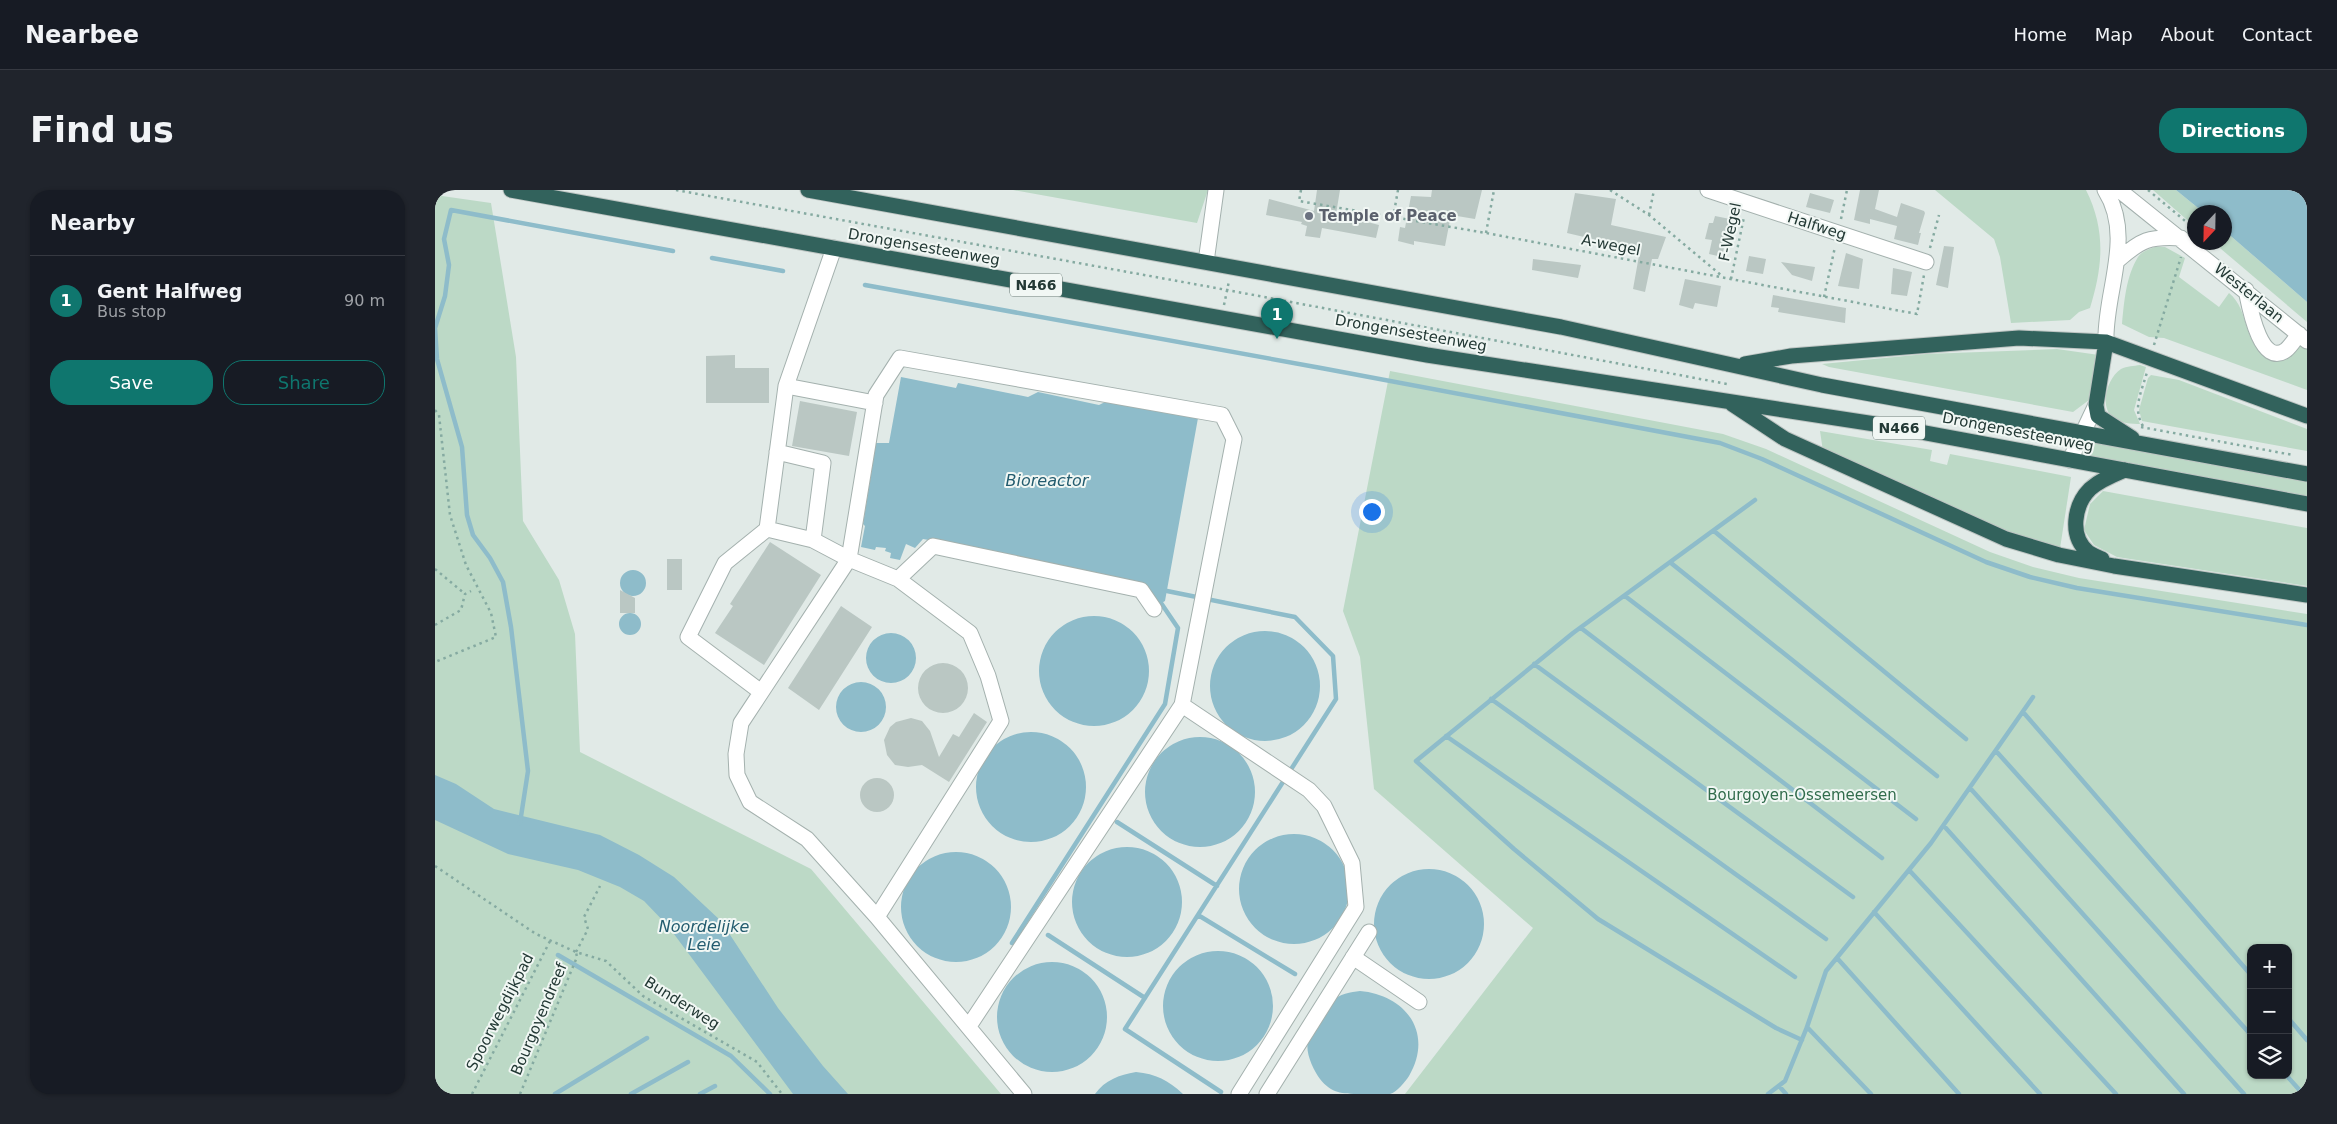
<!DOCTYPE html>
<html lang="en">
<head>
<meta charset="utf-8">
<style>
	body { margin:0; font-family:"DejaVu Sans",sans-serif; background:#20242c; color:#f1f3f6 }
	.controls { position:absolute; right:15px; bottom:15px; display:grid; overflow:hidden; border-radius:10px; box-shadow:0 1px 4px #0004 }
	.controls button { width:45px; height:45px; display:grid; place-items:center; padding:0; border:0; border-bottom:1px solid #363941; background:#171b24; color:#f1f3f6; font:25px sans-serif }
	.compass { position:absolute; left:1752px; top:15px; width:45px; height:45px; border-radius:50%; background:#171b24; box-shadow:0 1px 4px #0004; rotate:202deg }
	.you { position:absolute; left:936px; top:321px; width:18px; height:18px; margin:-12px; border:4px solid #fff; border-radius:50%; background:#1a73e8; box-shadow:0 0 0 8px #1a73e833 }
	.badge { display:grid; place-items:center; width:32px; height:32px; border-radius:50%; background:#0f766e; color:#fff; font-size:16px; font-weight:700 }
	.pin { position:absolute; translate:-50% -41px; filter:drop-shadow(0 1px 2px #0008) }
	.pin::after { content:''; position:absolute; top:26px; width:18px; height:15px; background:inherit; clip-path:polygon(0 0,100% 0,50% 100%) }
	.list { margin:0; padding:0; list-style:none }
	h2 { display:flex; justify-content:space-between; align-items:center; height:65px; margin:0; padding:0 20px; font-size:21px }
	h2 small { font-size:16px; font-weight:400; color:#9ea1a6 }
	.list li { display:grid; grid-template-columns:32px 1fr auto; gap:15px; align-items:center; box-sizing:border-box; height:90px; padding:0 20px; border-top:1px solid #363941 }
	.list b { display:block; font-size:19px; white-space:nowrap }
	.list p { margin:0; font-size:16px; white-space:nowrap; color:#9ea1a6 }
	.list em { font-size:16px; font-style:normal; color:#9ea1a6 }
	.actions { display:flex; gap:10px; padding:15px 20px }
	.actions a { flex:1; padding:11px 0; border:1px solid #0f766e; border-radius:20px; text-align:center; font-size:18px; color:#0f766e }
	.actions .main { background:#0f766e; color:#fff }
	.icon { flex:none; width:28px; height:28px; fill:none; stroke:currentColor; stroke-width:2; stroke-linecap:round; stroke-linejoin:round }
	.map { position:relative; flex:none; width:1872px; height:904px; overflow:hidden; border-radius:20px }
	header { display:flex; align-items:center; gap:30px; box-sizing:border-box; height:70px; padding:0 25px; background:#171b24; border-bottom:1px solid #363941 }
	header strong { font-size:24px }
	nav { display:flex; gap:28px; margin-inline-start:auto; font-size:18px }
	.intro { display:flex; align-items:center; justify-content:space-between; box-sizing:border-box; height:120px; padding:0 30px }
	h1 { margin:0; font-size:35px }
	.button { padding:12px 22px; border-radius:20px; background:#0f766e; color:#fff; font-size:18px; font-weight:700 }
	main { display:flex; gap:30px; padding:0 30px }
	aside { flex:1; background:#171b24; border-radius:20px; box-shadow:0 1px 4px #0004 }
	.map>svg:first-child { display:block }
	.green { fill:#bcd9c6; fill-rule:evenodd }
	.water { fill:#8ebcca }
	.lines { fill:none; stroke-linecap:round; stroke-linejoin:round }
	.stream { stroke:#8ebcca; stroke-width:4.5 }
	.building { fill:#bac7c3 }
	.minor-casing { stroke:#a4b1ae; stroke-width:17 }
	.highway-casing { stroke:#bdc4c2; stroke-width:17 }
	.path { stroke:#85aaa1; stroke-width:2.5; stroke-dasharray:2.5 4; stroke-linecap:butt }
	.minor { stroke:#fff; stroke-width:15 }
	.highway { stroke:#32625c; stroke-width:15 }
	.worship-dot { fill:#6b7280; stroke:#f1f7f4; stroke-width:2 }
	.labels { text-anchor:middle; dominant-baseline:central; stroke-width:4; stroke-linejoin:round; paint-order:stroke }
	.shield { fill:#f1f7f4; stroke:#61726e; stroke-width:1 }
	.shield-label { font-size:14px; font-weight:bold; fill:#233935 }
	.worship-label { font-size:15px; font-weight:bold; fill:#5b616d; stroke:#f1f7f4; text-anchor:start }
	.street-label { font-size:15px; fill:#233935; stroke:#f1f7f4 }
	.park-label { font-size:15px; fill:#316c4c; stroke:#f1f7f4 }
	.water-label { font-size:16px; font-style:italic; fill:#235c6f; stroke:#f1f7f4 }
</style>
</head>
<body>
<header>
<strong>Nearbee</strong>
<nav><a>Home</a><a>Map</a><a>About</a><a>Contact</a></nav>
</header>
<div class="intro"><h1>Find us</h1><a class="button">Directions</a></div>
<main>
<aside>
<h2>Nearby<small></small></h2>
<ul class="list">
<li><span class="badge">1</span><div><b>Gent Halfweg</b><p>Bus stop</p></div><em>90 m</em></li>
</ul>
<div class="actions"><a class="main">Save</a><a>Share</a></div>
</aside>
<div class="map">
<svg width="1872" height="904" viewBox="0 0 1872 904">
	<rect width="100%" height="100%" fill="#e1eae7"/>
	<path class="green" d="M578,0h195l-11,33z
		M1500,0h151c20,40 17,76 4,118l-11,4 -9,8 -59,3 -11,-66 -6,-18z
		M1718,0h23l27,22h-8l-1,14z
		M0,5l56,8 25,154 7,164 36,59 16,54 5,118 231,117 190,225h-566z
		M1790,41l82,71v20l-93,-79 11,-1z
		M1720,57h10l20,11 -6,19 40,30 10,-14c22,18 12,51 41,65l30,-15 7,6v41l-143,-52 -15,-1 -27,-13c2,-21 4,-48 16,-67 3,-5 11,-8 17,-10z
		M1622,159l42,6 -10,45 -16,12 -244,-45 -7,-3 104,-10z
		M1705,175l6,2 -12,43 6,14c-7,0 -21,-1 -27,-6 -14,-12 -6,-40 8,-49 6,-3 13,-3 19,-4z
		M955,181l333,63 43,15 224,103 43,15 46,11 228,36v480h-902l128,-166 -159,-139 -14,-132 -17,-46zM1816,758h37v127h-37z
		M1716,185l28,5 128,49v22l-165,-30 -3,-11 9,-32z
		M1385,241l112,19 -2,11 17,4 3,-11 121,23 -12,78 -235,-97z
		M1654,251l218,40v15l-228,-42z
		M1668,301l204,37v58l-190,-29 -23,-12 -10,-15 6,-26z"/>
	<path class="water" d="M1741,0h131v112l-82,-71v-19h-22z
		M466,187l55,11 2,-5 70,14 10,-5 61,13 8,-4 91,17 -33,183 -9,5 -18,-22 -131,-30 -84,-15 -8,9 -9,-4 -6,16 -10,-2 1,-5 -6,-2 1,-3 -10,-1 -1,3 -14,-3 4,-21 -2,-2 13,-81h13z
		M185 393a13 13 0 1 1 26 0a13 13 0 1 1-26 0Z
		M184 434a11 11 0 1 1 22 0a11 11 0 1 1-22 0Z
		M604 481a55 55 0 1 1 110 0a55 55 0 1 1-110 0Z
		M775 496a55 55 0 1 1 110 0a55 55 0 1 1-110 0Z
		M431 468a25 25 0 1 1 50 0a25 25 0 1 1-50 0Z
		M401 517a25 25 0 1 1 50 0a25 25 0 1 1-50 0Z
		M541 597a55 55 0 1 1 110 0a55 55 0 1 1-110 0Z
		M710 602a55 55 0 1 1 110 0a55 55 0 1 1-110 0Z
		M0,585l21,9 38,25 106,26 39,20 35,22 47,44 57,87 45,58 25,28h-55l-125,-168 -24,-25 -24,-14 -42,-17 -70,-16 -73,-34z
		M804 699a55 55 0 1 1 110 0a55 55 0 1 1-110 0Z
		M637 712a55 55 0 1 1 110 0a55 55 0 1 1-110 0Z
		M466 717a55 55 0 1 1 110 0a55 55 0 1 1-110 0Z
		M939 734a55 55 0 1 1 110 0a55 55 0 1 1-110 0Z
		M728 816a55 55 0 1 1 110 0a55 55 0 1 1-110 0Z
		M562 827a55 55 0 1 1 110 0a55 55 0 1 1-110 0Z
		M925,801c46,4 74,42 49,85 -4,6 -12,16 -19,18 -8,0 -21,0 -30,0 -18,0 -29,-1 -40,-15 -7,-10 -15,-26 -12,-39 2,-8 10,-16 14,-23 3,-5 6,-13 10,-16 7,-7 19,-9 28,-10z
		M701,882c20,2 32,8 47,22h-88c10,-14 24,-19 41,-22z"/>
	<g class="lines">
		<path class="stream" d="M277,68l71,13
			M430,95l456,83 399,75 42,16 224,103 44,15 47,11 230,37
			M1320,310l-182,133 -157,128 98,88 84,70 178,109 26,12
			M1279,341l252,208
			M1236,373l266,213
			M732,401l128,26 38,39 3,43 -211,330 96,63
			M1190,406l291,223
			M1146,438l301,230
			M1099,474l319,233
			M1056,509l335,240
			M1588,522l228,263
			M1011,546l349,241
			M1561,561l255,284
			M1535,598l274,306
			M682,632l100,64
			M85,633l8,-52 -17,-144 -8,-45 -13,-24 -17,-23 -6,-20 -5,-68 -25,-88 -2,-31 10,-32 4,-31 -5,-26 7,-29 222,41
			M1509,636l240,268
			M1474,680l207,224
			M1439,722l166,182
			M763,725l97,59
			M613,745l97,63
			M577,753l153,-239 13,-76 -17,-25
			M123,765l173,101 39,38
			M1402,768l122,136
			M1853,828l19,22
			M1372,837l64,67
			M1851,885l17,19
			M1344,896l7,8
			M120,904l92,-56
			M196,904l57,-32
			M265,904l15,-8
			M1333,904l17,-13 22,-54 19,-56 105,-128 102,-146"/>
	</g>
	<path class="building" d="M882,0h23l-4,24 43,11 -3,13 -54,-10 -2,10 -15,-2 2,-10 -6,-2 1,-2 -36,-7 3,-16 45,12z
		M997,0h50l-7,29 -24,-4 -6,31 -31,-5v4l-16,-4 2,-14 5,1 6,-32 20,1z
		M1425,0h19l-4,19 22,8 4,-14 23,8 1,2 -6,20h2l-3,12 -24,-6 3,-13 -27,-7v5l-16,-4z
		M1140,3l41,6 -5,26 55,12 -8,22h-6l-7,33 -12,-3 7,-39 -73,-17z
		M1375,3l24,7 -4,13 -24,-6z
		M1280,26l15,3 -8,38 -13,-3 3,-14 -7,-1 4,-16h4z
		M1509,56l10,1 -6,41 -12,-3z
		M1411,63l17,6 -4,30 -21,-3z
		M1314,66l17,3 -3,15 -17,-3z
		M1098,69l48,6 -3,13 -46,-8z
		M1346,72l34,5 -3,14 -20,-6z
		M1458,78l19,4 -5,24 -16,-2z
		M1250,89l36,7 -4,21 -22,-4 -2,6 -14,-4z
		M1338,105l73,13 -1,15 -67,-11 1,-4 -8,-1z
		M300,165v13h34v35h-63v-47z
		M365,211l57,11 -8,44 -57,-10z
		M335,352l51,33 -57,90 -49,-32 18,-27 -3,-2z
		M232,369h15v31h-15z
		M185,400l15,8v15h-15z
		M406,416l31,21 -53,83 -31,-22z
		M483 498a25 25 0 1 1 50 0a25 25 0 1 1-50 0Z
		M539,523l13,9 -38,60 -27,-17 -14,2 -13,-2 -8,-10 -3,-15 6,-13 6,-5 15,-4 11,3 8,10 9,26 14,-23 6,3z
		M425 605a17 17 0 1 1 34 0a17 17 0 1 1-34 0Z"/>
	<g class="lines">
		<g class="minor-casing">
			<path id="minor" d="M1273,0l218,72
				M1670,0c30,47 -1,103 1,152
				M1684,0l188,151
				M1683,70c23,-20 31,-24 63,-22
				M771,72l10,-72
				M1811,100c3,14 14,79 40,60 5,-4 9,-11 13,-16
				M351,196l89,17
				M1635,270l26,-55
				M332,339l46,11 10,-77 -46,-11
				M378,350l36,19 49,20 35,-33 208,44 13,19
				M463,389l72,54 18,43 13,45 -124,196 147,177
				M326,502l-73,-55 37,-74 42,-34 19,-143 48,-138
				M747,515l127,85 15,16 28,57 4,44 -117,187
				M442,727l-70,-78 -57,-37 -13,-27 -1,-21 5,-31 108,-164 27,-164 24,-37 322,57 12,24 -52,266 -213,321
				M918,767l66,45
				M832,904l102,-162"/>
		</g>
		<g class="highway-casing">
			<path id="highway" d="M76,0l916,165 461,71 419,78
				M373,0l753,137 261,58 485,89
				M1671,152l-10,63 2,11 34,22
				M1310,174l46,-8 228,-18 87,4 201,74
				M1297,214l53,35 221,100 53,16 55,11 193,29
				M1667,369c-4,-2 -10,-4 -14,-7 -19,-16 -14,-47 2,-63 10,-9 23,-14 35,-19"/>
		</g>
		<path class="path" d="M241,0l551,100 500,94
			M866,0l-2,11 187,32 431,81 7,-39
			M1175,0l39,25 73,61
			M1713,0l42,35
			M1214,25l5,-25
			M958,28l5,-28
			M1406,29l6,-29
			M1051,43l8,-43
			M1495,58l9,-33
			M1296,89l13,-62
			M1389,107l11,-50
			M789,115l5,-24
			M1719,155l27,-88
			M0,220l4,5 11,100 16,50 25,48 5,24 -61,25
			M1708,236c-11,-18 -1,-35 4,-54
			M1706,237l152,28
			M0,379l30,25
			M0,435l26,-15 4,-16 6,-3
			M0,676l101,68 40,18 30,9 37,35 114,66 25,32
			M141,762l12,-23 -4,-12 16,-31
			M37,904l78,-153
			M85,904l57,-137 -1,-5"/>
		<use href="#minor" class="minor"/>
		<use href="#highway" class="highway"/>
	</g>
	<circle class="worship-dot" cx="874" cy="26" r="5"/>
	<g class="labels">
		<g class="shield">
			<rect x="575" y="83.5" width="52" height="23" rx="4"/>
			<rect x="1438" y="226.5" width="52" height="23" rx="4"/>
		</g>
		<g class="shield-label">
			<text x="601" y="95">N466</text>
			<text x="1464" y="238">N466</text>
		</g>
		<g class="worship-label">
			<text x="884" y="26">Temple of Peace</text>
		</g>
		<g class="street-label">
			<text transform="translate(1382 36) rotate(18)">Halfweg</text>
			<text transform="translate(1295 42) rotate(-78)">F-Wegel</text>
			<text transform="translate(1176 55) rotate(11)">A-wegel</text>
			<text transform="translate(489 57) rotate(10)">Drongensesteenweg</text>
			<text transform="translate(1814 103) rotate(39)">Westerlaan</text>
			<text transform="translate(976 143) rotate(10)">Drongensesteenweg</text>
			<text transform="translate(1583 242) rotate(11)">Drongensesteenweg</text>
			<text transform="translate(247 813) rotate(32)">Bunderweg</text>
			<text transform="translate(65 822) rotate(-63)">Spoorwegdijkpad</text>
			<text transform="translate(104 829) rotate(-67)">Bourgoyendreef</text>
		</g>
		<g class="park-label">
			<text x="1367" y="605">Bourgoyen-Ossemeersen</text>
		</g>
		<g class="water-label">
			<text x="612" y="290">Bioreactor</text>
			<text x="269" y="736">Noordelijke<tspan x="269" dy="18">Leie</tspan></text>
		</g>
	</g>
</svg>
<div class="controls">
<button>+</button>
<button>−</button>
<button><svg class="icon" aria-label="layers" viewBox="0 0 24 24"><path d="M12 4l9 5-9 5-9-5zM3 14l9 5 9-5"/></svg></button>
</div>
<svg class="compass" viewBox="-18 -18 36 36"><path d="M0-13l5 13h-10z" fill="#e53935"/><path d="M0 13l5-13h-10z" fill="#9ea1a6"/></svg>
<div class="you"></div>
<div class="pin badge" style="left:842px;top:149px">1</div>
</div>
</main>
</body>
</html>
